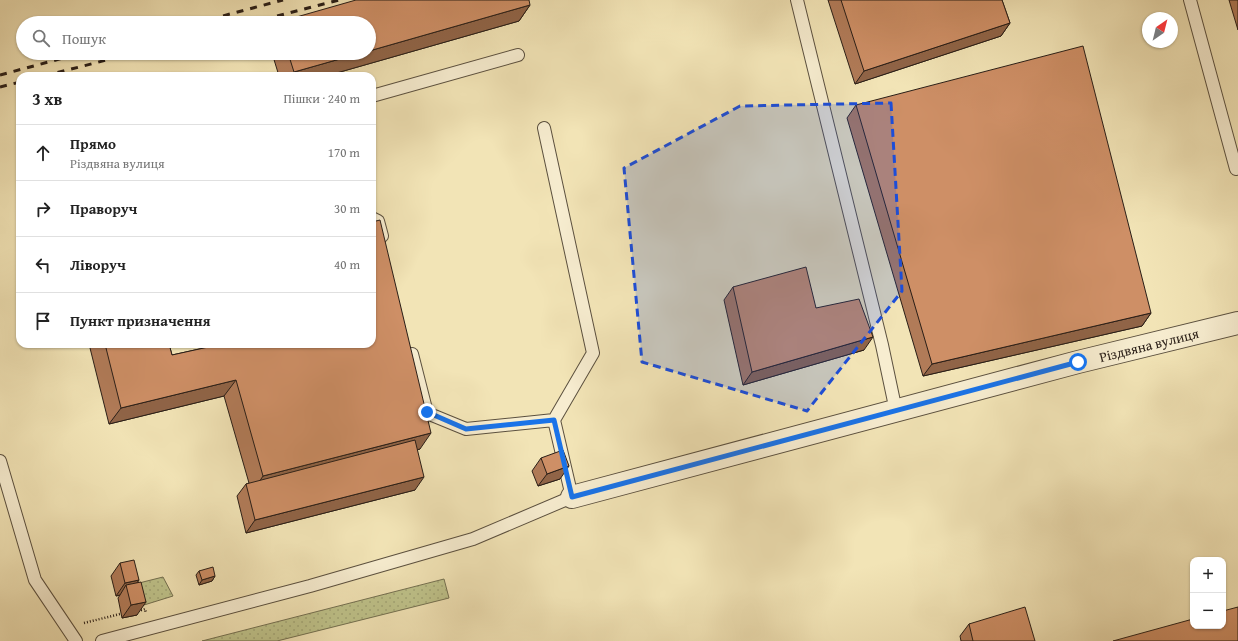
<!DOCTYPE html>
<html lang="uk">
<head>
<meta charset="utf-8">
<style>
	body { margin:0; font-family:"Gentium Book Plus",serif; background:#f6f6f6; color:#222 }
	.controls { position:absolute; right:12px; bottom:12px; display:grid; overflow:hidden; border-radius:8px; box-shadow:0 1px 3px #0004 }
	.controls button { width:36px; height:36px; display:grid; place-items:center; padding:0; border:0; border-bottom:1px solid #e0e0e0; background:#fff; color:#222; font:20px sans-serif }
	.compass { position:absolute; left:1142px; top:12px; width:36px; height:36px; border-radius:50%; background:#fff; box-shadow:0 1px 3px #0004; rotate:35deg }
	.stop { position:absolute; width:12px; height:12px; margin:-9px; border:3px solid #1a73e8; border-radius:50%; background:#fff }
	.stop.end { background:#1a73e8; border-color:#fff; box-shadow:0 1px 4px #0008 }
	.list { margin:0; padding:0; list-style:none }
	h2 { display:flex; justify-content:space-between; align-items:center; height:52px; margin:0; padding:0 16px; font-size:17px }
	h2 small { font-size:13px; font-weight:400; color:#767676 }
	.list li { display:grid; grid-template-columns:26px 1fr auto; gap:12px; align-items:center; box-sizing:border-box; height:56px; padding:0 16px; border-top:1px solid #e0e0e0 }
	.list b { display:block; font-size:15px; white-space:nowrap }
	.list p { margin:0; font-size:13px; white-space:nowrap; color:#767676 }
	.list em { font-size:13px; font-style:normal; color:#767676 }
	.icon { flex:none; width:22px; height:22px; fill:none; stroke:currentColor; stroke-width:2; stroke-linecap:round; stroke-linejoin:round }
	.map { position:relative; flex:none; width:1238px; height:641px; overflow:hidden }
	.search { position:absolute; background:#fff; box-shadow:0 1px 3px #0004; left:16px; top:16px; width:360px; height:44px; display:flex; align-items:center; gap:10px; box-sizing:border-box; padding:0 14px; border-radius:22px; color:#767676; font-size:15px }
	.panel { position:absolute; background:#fff; box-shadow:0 1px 3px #0004; left:16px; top:72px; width:360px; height:276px; border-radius:12px }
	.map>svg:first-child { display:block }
	.grass { fill:url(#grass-dots); stroke:#747051 }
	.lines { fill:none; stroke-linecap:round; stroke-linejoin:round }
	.service-casing { stroke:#5b503f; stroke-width:14 }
	.minor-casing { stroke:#5b503f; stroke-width:24 }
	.path { stroke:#291e17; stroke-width:2.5; stroke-dasharray:1 2; stroke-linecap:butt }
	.service { stroke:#f7edd0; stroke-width:12 }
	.minor { stroke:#f7edd0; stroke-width:22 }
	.rail { stroke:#291e17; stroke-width:3; stroke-dasharray:7 7; stroke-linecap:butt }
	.wall { fill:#b17b58; stroke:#291e17 }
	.shaded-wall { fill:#906447; stroke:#291e17 }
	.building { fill:#ce8f66; stroke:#291e17 }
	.route { stroke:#1a73e8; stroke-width:5 }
	.marked { fill:#1d4ed8; fill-opacity:0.2; stroke:#1d4ed8; stroke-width:3; stroke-dasharray:8 5; stroke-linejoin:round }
	.labels { text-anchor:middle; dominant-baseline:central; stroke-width:4; stroke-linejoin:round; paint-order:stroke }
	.street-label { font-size:14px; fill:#291e17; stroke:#f7edd0 }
</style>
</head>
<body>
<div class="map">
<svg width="1238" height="641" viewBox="0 0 1238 641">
	<defs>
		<pattern id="grass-dots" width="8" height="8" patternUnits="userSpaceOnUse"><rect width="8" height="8" fill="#bfc38b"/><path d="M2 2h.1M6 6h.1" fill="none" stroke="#a4a777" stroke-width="1.8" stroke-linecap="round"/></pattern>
	</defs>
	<rect width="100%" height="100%" fill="#f2e4b6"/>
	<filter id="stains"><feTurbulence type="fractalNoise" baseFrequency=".005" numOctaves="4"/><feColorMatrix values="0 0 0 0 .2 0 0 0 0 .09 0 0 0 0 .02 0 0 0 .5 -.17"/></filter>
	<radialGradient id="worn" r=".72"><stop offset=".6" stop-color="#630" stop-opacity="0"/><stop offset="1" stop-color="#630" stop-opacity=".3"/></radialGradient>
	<path class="grass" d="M163,577l10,19 -29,9 -5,-22z
		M444,579l5,19 -172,43h-75z"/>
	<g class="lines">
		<g class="service-casing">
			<path id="service" d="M797,0l85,345 14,66
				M1190,0l46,169
				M372,96l146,-41
				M372,218l6,3 4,15
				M412,354l15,59 39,16 88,-9
				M0,461l35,119 41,61
				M102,641l208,-55 163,-47 99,-42 -18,-77 39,-67 -49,-225"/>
		</g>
		<g class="minor-casing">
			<path id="minor" d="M572,497l506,-135 160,-39"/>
		</g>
		<path class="path" d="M138,611l7,-2 1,4
			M84,623l40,-10"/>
		<use href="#service" class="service"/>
		<use href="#minor" class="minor"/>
		<path class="rail" d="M196,23l87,-23
			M250,23l89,-23
			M0,75l82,-22
			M44,76l90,-23
			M0,87l20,-5"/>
	</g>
	<path class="wall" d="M828,0h174l8,23 -9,13 -146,48z
		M1229,0h9v30z
		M530,5l-11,16 -193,55h-47l-7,-23h97v-30h-91l1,-1z
		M856,105l295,208 -9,13 -219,50 -76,-258z
		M733,287l83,21 48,42 -121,35 -19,-85z
		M89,344h80l3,11 41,-9 -1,-2h160l48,105 -3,1 -2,40 -169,43 -9,-37 9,-12 3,-1 -25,-87 -115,28z
		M541,458l19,21 -22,7 -6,-15z
		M120,563l19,17 -2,3v32l-15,3 -4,-20 2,-3 -4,1 -5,-20z
		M199,571l16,5 -3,5 -13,4 -3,-10z
		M969,624l66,17h-74l-1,-5z"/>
	<path class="shaded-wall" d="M530,5l-11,16 -193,55h-35l3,-4 67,-19h8v-2z
		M1010,23l-9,13 -146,48 9,-13z
		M1151,313l-9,13 -219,50 9,-12z
		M873,337l-9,13 -121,35 9,-13z
		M236,380l-12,16 -115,28 12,-16z
		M431,433l-11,16 -168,44 11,-17z
		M569,466l-9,13 -22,7 9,-12z
		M424,477l-9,13 -169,43 9,-13z
		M215,576l-3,5 -13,4 3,-5z
		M139,580l-9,12 -4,-7 -6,10 -4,1 9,-13z
		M146,602l-9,13 -15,3 9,-13z"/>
	<path class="building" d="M356,0h173l1,5 -161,46v-28h-89l-1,-1z
		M841,0h161l8,23 -146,48z
		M1083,46l68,267 -219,51 -76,-259z
		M288,53h73l-67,19z
		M380,220l51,213 -168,43 -27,-96 -115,28 -16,-64h64l3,11 50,-11h150v-122z
		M806,267l10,41 43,-9 14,38 -121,35 -19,-85z
		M415,440l9,37 -169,43 -9,-36z
		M563,450l6,16 -22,8 -6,-16z
		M134,560l5,20 -14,3 -5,-20z
		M213,567l2,9 -13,4 -3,-9z
		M141,582l5,20 -15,3 -5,-20z
		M1025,607l10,34h-62l-4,-17z
		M1238,607v34h-125l80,-22v7h30v-15z"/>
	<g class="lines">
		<path class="route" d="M427,412l39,17 88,-9 18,77 506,-135"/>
	</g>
	<path class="marked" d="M891,103l11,188 -95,120 -165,-49 -18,-194 116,-62z"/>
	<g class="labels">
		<g class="street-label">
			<text transform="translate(1149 345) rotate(-14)">Різдвяна вулиця</text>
		</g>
	</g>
	<rect width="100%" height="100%" filter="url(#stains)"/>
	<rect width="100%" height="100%" fill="url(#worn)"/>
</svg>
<div class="controls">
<button>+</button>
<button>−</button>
</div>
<svg class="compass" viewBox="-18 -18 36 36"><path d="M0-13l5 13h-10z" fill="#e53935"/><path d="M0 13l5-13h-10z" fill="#767676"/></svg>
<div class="stop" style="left:1078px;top:362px"></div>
<div class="stop end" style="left:427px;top:412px"></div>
<div class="search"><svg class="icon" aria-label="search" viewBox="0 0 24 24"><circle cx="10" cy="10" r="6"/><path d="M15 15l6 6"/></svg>Пошук</div>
<section class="panel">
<h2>3 хв<small>Пішки · 240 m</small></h2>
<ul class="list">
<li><svg class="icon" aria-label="ahead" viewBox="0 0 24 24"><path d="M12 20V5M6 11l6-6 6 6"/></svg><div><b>Прямо</b><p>Різдвяна вулиця</p></div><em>170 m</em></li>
<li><svg class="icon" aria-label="right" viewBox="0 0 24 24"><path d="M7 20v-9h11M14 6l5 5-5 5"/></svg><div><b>Праворуч</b></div><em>30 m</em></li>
<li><svg class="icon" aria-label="left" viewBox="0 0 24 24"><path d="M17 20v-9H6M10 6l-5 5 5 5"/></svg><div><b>Ліворуч</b></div><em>40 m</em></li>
<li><svg class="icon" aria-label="arrive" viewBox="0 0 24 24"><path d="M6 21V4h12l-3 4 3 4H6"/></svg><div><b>Пункт призначення</b></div></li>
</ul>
</section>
</div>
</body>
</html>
